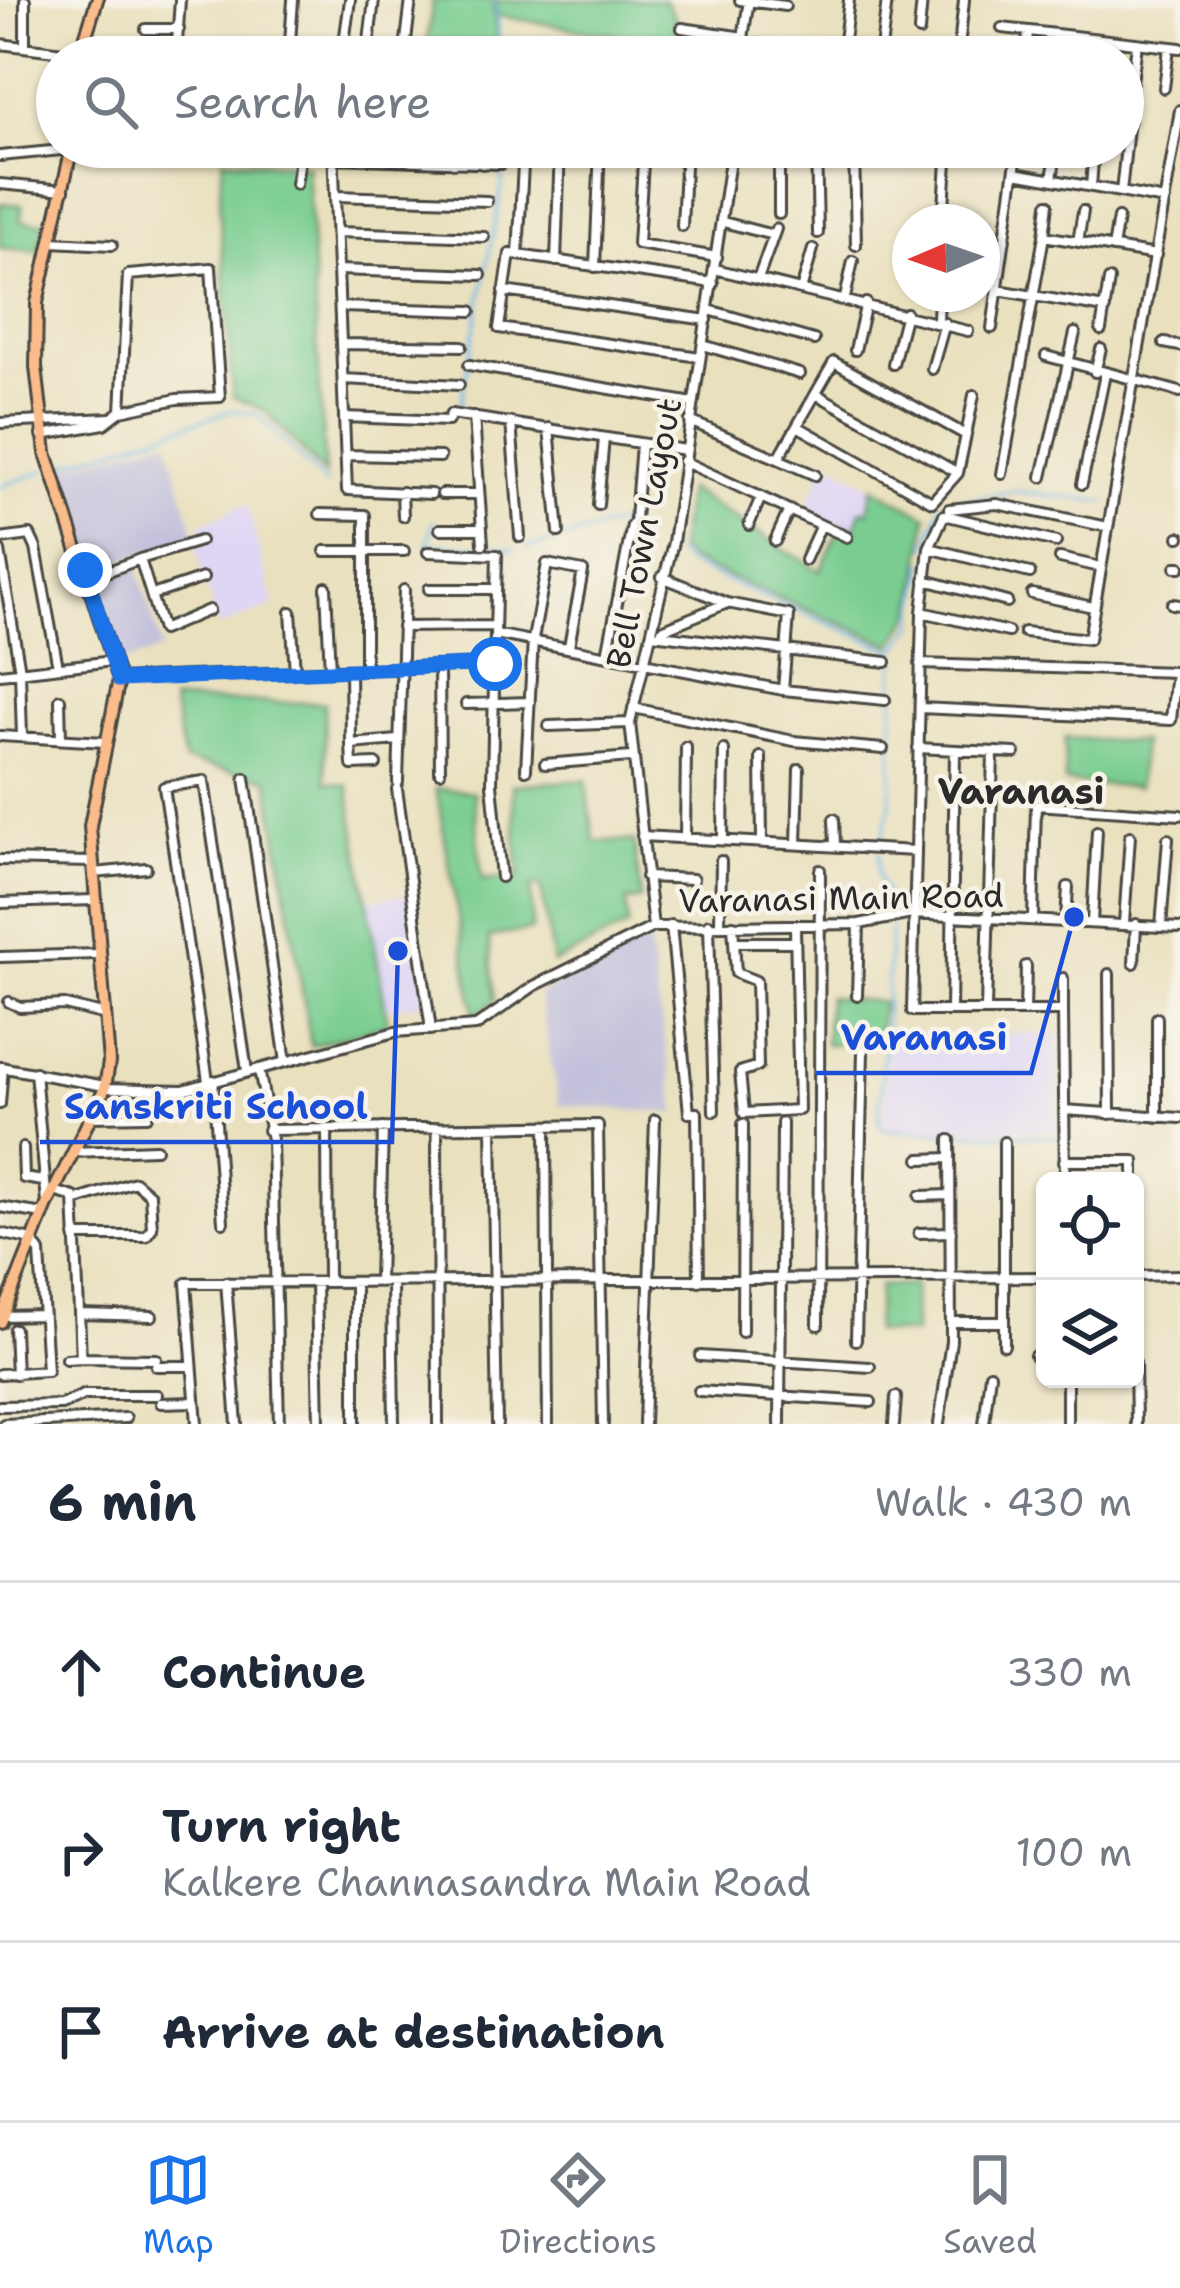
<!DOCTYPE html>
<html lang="en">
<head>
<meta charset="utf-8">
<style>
	body { margin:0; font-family:"Shantell Sans",sans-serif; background:#f6f6f7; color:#1f2937 }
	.controls { position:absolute; right:36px; bottom:36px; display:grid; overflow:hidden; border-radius:18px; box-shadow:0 3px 9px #0004 }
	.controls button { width:108px; height:108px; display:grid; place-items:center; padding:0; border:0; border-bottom:3px solid #e0e1e3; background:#fff; color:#1f2937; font:60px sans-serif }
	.compass { position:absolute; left:892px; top:204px; width:108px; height:108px; border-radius:50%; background:#fff; box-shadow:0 3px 9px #0004; rotate:268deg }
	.stop { position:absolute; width:36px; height:36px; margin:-27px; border:9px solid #1a73e8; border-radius:50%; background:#fff }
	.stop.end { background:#1a73e8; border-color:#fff; box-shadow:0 3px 12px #0008 }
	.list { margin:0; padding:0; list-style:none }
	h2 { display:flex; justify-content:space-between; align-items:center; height:156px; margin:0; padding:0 48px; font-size:51px }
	h2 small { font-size:39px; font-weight:400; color:#747a83 }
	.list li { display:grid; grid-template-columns:78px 1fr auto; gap:36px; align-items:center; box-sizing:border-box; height:180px; padding:0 48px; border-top:3px solid #e0e1e3 }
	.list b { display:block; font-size:45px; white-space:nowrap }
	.list p { margin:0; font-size:39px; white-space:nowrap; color:#747a83 }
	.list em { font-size:39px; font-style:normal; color:#747a83 }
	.icon { flex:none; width:66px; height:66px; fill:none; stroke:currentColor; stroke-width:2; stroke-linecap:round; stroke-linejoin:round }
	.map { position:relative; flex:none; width:1180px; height:1424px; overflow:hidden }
	.search { position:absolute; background:#fff; box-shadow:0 3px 9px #0004; left:36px; right:36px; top:36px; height:132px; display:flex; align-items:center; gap:30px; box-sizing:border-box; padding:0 42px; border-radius:66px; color:#747a83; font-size:45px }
	.sheet { height:696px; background:#fff }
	nav { display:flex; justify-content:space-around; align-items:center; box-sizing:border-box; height:168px; border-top:3px solid #e0e1e3; background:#fff; font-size:33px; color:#747a83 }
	nav a { display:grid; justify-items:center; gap:6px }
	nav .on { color:#1a73e8 }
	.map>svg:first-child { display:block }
	.built { fill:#dfd5f5 }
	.industrial { fill:#c3c1db }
	.green { fill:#79cd90; stroke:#527c5e; stroke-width:3 }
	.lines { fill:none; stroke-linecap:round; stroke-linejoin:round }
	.stream { stroke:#70b9e8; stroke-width:3 }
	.minor-casing { stroke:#484641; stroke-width:14 }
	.major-casing { stroke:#484641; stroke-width:16 }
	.minor { stroke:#fff; stroke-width:8 }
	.major { stroke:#f9bc8a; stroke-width:10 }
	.route { stroke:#1a73e8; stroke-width:15 }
	.labels { text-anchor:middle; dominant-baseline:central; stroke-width:9; stroke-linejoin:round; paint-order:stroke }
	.street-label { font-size:33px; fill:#2b2b2b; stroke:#f7f3e8 }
	.neighbourhood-label { font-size:36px; font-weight:bold; fill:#2b2b2b; stroke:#f7f3e8 }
	.leader { fill:none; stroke:#1d4ed8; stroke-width:4.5 }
	.callout-dot { fill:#1d4ed8; stroke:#f7f3e8; stroke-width:4.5 }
	.callout-label { font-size:36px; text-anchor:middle; font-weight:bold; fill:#1d4ed8; stroke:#f7f3e8; stroke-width:9; stroke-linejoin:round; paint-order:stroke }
</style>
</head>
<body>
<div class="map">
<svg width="1180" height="1424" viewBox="0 0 1180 1424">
	<rect width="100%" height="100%" fill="#f7f3e8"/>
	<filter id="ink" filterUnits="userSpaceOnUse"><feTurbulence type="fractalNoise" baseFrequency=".00833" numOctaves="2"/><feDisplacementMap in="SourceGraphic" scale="24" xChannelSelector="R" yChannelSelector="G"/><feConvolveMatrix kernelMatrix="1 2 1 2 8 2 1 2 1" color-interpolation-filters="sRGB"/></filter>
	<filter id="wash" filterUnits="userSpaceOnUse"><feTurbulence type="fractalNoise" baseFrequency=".004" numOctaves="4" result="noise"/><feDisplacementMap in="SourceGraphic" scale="48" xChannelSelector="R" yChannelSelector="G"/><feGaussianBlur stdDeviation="2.7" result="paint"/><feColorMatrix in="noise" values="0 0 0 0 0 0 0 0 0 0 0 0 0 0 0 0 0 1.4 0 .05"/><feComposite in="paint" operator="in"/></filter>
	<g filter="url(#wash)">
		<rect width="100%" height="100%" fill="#e9e0bd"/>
		<path class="built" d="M826,460l47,27 -5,26 -13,17 -49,-20z
			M247,504l27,102 -56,21 -23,-82 10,-3 -5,-18z
			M409,894l18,109 -41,5 -17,-108z
			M888,1032l171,2 -3,98 -173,-4z"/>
		<path class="industrial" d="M168,439l27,97 -105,34 -33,-100z
			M136,564l26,85 -41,15 -31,-85z
			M647,936l30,177 -118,-8 -20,-111z"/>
		<path class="green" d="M433,0h59l8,57h-75z
			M495,0h169l11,17v28l-177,-29z
			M223,159l84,7 18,309 -61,-65 -31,-13 -14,-192z
			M0,203l22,2 -1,16 24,2 -6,28 -39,-3z
			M873,487l54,29 -13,94 -21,35 -203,-84 -12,-12 9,-60 133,82 21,-46 14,4 6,-19 7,2z
			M172,701l152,2 2,79 22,3 40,239 -77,22 -43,-267 -84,-18z
			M1065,738l77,4 -4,45 -73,-5z
			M586,780l8,61h40l7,58 -15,3 2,24 -75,37 -12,-76 -10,-1 1,44 -43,7 6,63 -20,16 -39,-228 38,4 8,88 37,-3 -7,-92z
			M828,997l55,5 -7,41 -51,1z
			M914,1285v49l-40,-2 5,-46z"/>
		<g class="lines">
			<path class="stream" d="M494,0l8,57
				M459,411l43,-224 1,-40
				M56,467l178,-57 24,5 68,69
				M0,487l46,-17
				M426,544l88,5
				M428,545l6,-25
				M926,547l16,-43 73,-13 91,11
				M527,548l102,-27
				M675,552l12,12 208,87 19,-26 10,-63
				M880,845l11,-40 4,-154
				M879,852l-1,23 12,32
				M891,924l-12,199 5,7 174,7"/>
		</g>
	</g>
	<g filter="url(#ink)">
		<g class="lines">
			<g class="minor-casing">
				<path id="minor" d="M25,0v45
					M740,0l45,6
					M682,28l62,9
					M1002,28l178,20
					M146,29h33
					M919,31l3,-31
					M512,42l18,3
					M743,43l50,5
					M0,44l79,10
					M176,57l4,-57
					M289,57l4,-57
					M342,57l8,-57
					M367,57l7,-57
					M404,57l7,-57
					M529,57l1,-12 75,12
					M740,57l9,-57
					M842,57l7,-57
					M880,57l7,-57
					M958,57l6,-57
					M1026,57l2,-26
					M1065,57l2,-21
					M1103,57l3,-17
					M1132,82l5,-38
					M1164,88l5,-40
					M122,147l9,15
					M333,147l14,343 84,4
					M524,147l-6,108 -8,-1 -11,74 201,29
					M644,147l-6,97 79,13
					M779,147v67
					M816,147l2,86
					M854,147l2,98
					M0,156l72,-7
					M334,158l167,6
					M417,161l1,-14
					M453,163l1,-16
					M482,164l2,-17
					M1015,173l150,27
					M1052,179l5,-32
					M0,184l64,6
					M296,184l6,-37
					M1091,187l3,-40
					M1121,192l11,-101
					M336,196l151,5
					M723,222l50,13
					M943,222l5,-75
					M682,226l4,-79
					M337,232l147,5
					M1044,236l4,-32
					M982,240h2
					M51,242l61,3
					M1078,242l5,-31
					M1113,248l5,-30
					M518,255l195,28
					M556,261l4,-114
					M595,267l5,-120
					M715,269l253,62
					M339,270l142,5
					M758,279l18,-50
					M801,290l12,-41
					M998,290l107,18
					M504,291l203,29
					M845,298l8,-37
					M340,307l131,4
					M709,310l105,30
					M938,321l1,-27
					M992,328l26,-181
					M1101,330l8,-50
					M1164,343l16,3
					M342,344l120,2
					M703,345l97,29
					M855,350l11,-47
					M1046,356l134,36
					M893,364l13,-51
					M469,365l224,38
					M932,369l13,-46
					M1095,372l6,-23
					M343,379l116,6
					M816,394l142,79
					M344,417l104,4 3,-7 234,36
					M474,417l9,127
					M690,421l125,54
					M511,422l9,115
					M0,423l110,-5
					M549,428l10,104
					M42,435l62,-11 17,-13 56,-12 43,-2 -9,-129 -83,7 -7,136
					M966,435l8,-40
					M346,455l94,2
					M778,459l56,-97 132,73 -8,38 -26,29 -135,-76
					M683,461l164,76
					M1002,474l42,-238 112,19
					M1042,477l33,-144
					M1082,484l23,-110
					M402,492l1,24
					M442,494h37
					M598,505l6,-67
					M949,509l48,-5 111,23
					M320,514l45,1v154
					M635,519l6,-75
					M749,525l12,-28
					M440,529h42
					M1179,537h1
					M0,539l30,-4 6,13 22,119
					M775,541l14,-31
					M1056,542l-112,-27 -15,33 -7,64 -10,399h151l2,170
					M929,548l101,25
					M0,551l20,120 2,66
					M325,551h79
					M428,552l69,3 -2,79
					M1060,558l40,9
					M140,559l60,-18
					M805,560l16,-35
					M1176,567h4
					M662,577l65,26
					M88,579l52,-20 22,71 47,-20
					M925,580l82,22
					M326,587l4,84
					M429,589h67
					M1032,594l61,13
					M152,595l51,-17
					M1172,604l8,1
					M291,612l4,60
					M922,612l86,20
					M402,627l93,-1
					M662,630l65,-27 62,12 -6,75
					M1024,632l65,7 91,-529
					M652,634l234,28
					M607,655l25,-130
					M439,667l1,105
					M350,670l1,74
					M0,674l113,-13
					M119,679l376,-15
					M60,699l1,40
					M466,704l64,-2
					M633,708l161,33 89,8
					M920,708l251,12 5,-48 -256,-8
					M549,726l81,-3
					M0,736l106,6
					M918,748l97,5
					M761,757l1,85
					M376,764l-24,1 -1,-21 47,-4
					M545,764l86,-7
					M526,770l7,-131 14,-75 36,7 -14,75
					M245,778l41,284
					M398,782l6,-192
					M397,789l34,241
					M834,819l1,27
					M642,836l273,15
					M685,838l1,-91
					M723,840l1,-90
					M797,844l2,-75
					M0,860l91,2
					M94,873l52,-5
					M501,877l-9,-93 3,-150 288,56 102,10
					M646,877l47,2
					M0,903l94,-3
					M1033,919l3,-114 144,10
					M1066,921l2,-34
					M1092,922l5,-91
					M1124,923l6,-87
					M709,924l5,187
					M720,924l1,-63
					M671,925l18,188h8l2,168
					M733,925l3,48 20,8 2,85 -18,6 4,41 55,-3 -4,-183
					M653,927l-23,-204 43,-181 59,-395
					M1161,927l7,-88
					M734,942h61
					M0,957l97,-3
					M1134,963l2,-39
					M1109,974l1,140
					M857,996l2,-72
					M9,1002l11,5 45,-2 37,9
					M986,1009l7,-256
					M951,1010l4,-260
					M1025,1011l1,-45
					M1063,1011v-33
					M0,1067l105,19
					M259,1069l13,71 7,284
					M35,1072l12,131
					M213,1080l10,142
					M208,1081l-44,-294 40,-6 43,290
					M105,1088l78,2 212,-58 81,-6 58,-40 119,-59 206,-3 53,-10 268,14
					M0,1104l3,-37
					M1064,1110l116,8
					M90,1117l57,-1
					M1157,1117v-99
					M546,1126l2,298
					M437,1127l1,297
					M492,1127l5,297
					M327,1129l1,153
					M268,1130l330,-5 5,299
					M23,1148l1,30 19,3
					M73,1152l83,-3
					M920,1159l30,-1
					M1064,1161h70v20
					M54,1191l20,6 7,161 75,1
					M920,1196l30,-1
					M74,1201l61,-19 15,13 2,33 -6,8h-71
					M0,1207l43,7
					M0,1233l32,7 8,12 7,119 -47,3
					M919,1233l32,-1
					M1135,1276l45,-1
					M226,1282l11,142
					M355,1282v142
					M379,1282l4,-154
					M392,1282l2,142
					M316,1283l3,141
					M79,1314l73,2
					M1,1316l43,-1
					M951,1322h52
					M818,1325l2,-455
					M14,1329l2,45
					M742,1332l1,-208
					M856,1340l7,-289
					M1004,1345v-203
					M700,1356l170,11
					M1035,1356l10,-1
					M66,1359l15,-1
					M1135,1363l1,61
					M156,1366h35
					M699,1391l172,11
					M161,1403l33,-1
					M0,1406l61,-1 23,-10h73
					M4,1424l122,-6
					M197,1424l-11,-141 859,-6
					M644,1424l11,-304
					M780,1424l2,-301
					M894,1424l2,-27
					M939,1424l12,-83 -1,-201
					M984,1424l6,-50
					M1067,1424v-45"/>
			</g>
			<g class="major-casing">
				<path id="major" d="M79,57l18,-57
					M0,1322l47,-117 58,-117 4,-26 -19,-236 29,-147 -73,-226 -10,-86 1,-64 35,-156"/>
			</g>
			<use href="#minor" class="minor"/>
			<use href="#major" class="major"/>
		</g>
	</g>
	<g class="lines" filter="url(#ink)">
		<path class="route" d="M85,570l34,110 376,-16"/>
	</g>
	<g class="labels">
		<g class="street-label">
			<text transform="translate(644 533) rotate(-79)">Bell Town Layout</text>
			<text transform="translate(841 898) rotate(-1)">Varanasi Main Road</text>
		</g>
		<g class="neighbourhood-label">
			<text x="1021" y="791">Varanasi</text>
		</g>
	</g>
	<path class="leader" d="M1074 917L1031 1073H816M398 951L392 1142H40"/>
	<g class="callout-dot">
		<circle cx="1074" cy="917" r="12"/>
		<circle cx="398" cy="951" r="12"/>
	</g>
	<g class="callout-label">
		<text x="924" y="1050">Varanasi</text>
		<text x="216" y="1119">Sanskriti School</text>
	</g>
</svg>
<div class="controls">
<button><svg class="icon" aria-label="locate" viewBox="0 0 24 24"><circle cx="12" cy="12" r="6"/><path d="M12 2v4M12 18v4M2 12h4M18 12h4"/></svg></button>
<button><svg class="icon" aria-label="layers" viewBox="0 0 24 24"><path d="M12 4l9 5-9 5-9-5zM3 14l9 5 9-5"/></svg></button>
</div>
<svg class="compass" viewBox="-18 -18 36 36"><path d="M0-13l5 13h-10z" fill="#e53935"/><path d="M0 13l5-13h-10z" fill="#747a83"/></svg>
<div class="stop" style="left:495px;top:664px"></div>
<div class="stop end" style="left:85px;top:570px"></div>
<div class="search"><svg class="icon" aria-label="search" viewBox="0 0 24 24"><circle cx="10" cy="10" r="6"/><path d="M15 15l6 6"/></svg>Search here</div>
</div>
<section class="sheet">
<h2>6 min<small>Walk · 430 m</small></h2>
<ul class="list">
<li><svg class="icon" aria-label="ahead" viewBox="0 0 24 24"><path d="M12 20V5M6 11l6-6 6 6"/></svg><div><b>Continue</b></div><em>330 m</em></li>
<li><svg class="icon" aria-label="right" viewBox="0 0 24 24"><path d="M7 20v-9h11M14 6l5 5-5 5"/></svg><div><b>Turn right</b><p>Kalkere Channasandra Main Road</p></div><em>100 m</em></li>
<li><svg class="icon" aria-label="arrive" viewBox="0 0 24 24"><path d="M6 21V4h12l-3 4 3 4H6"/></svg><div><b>Arrive at destination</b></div></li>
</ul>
</section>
<nav>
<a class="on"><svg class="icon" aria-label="map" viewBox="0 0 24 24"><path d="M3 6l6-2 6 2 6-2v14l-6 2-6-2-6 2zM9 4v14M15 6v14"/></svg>Map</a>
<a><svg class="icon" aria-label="directions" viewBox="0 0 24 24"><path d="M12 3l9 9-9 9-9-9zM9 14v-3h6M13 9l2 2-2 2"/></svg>Directions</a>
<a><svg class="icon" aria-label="saved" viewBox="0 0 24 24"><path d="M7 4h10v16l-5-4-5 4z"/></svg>Saved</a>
</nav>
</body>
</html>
